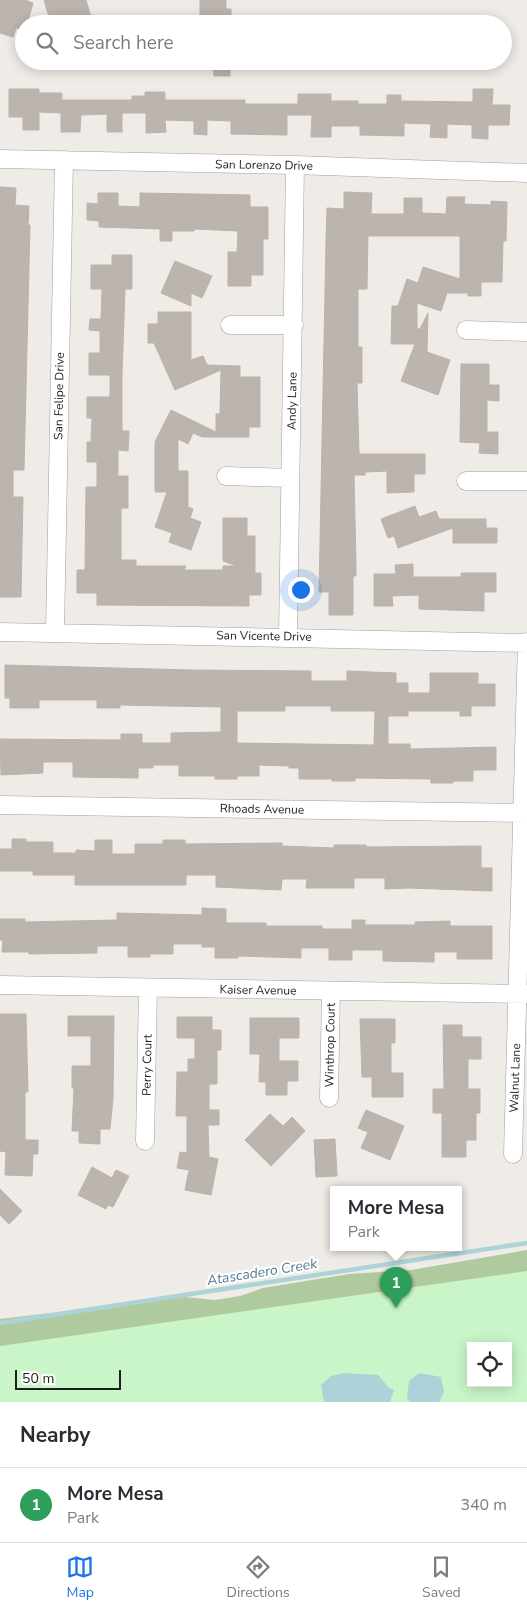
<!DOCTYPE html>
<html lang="en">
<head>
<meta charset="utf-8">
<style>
	body { margin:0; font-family:"Nunito Sans",sans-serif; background:#f2f2f3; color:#2b2b33 }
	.controls { position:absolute; right:15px; bottom:15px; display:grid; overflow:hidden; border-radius:0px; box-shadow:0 2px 12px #0003 }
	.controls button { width:45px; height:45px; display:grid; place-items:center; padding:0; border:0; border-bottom:1px solid #e1e1e2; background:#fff; color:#2b2b33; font:25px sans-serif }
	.scale { position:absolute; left:15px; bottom:12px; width:106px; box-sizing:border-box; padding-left:5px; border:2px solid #1f1f1f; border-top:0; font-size:14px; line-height:18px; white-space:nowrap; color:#1f1f1f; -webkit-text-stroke:4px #fff; paint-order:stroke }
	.you { position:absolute; left:300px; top:589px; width:18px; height:18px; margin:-12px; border:4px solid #fff; border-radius:50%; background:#1a73e8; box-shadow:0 0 0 8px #1a73e833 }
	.badge { display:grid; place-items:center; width:32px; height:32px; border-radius:50%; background:#1a73e8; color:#fff; font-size:16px; font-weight:700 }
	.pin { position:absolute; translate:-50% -41px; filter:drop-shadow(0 1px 2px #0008) }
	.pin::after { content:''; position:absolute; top:26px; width:18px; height:15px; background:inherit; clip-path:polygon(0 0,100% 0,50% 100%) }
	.popup { position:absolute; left:330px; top:1186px; width:132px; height:65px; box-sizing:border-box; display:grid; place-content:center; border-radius:0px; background:#fff; filter:drop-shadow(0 1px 4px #0005); font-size:16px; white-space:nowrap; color:#7c7c81 }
	.popup b { font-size:19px; color:#2b2b33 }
	.popup::after { content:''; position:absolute; left:50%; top:100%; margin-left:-10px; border:10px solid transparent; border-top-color:#fff }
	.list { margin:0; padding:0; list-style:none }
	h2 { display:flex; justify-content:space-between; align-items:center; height:65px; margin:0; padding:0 20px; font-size:21px }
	h2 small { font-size:16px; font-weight:400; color:#7c7c81 }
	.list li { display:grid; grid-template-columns:32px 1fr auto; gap:15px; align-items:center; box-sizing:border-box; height:75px; padding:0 20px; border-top:1px solid #e1e1e2 }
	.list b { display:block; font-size:19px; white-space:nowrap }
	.list p { margin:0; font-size:16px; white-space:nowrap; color:#7c7c81 }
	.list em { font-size:16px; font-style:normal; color:#7c7c81 }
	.icon { flex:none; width:28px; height:28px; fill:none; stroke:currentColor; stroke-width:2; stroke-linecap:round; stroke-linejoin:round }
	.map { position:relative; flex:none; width:527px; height:1402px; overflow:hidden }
	.search { position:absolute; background:#fff; box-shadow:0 2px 12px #0003; left:15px; right:15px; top:15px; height:55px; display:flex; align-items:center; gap:12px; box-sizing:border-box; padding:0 18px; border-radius:28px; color:#7c7c81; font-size:19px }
	.sheet { height:140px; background:#fff }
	nav { display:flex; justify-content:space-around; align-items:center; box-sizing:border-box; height:70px; border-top:1px solid #e1e1e2; background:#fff; font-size:14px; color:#7c7c81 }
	nav a { display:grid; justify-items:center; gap:2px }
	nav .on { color:#1a73e8 }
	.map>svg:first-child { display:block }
	.forest { fill:#b0ca9f }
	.park { fill:#c9f5c8; fill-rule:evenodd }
	.water { fill:#abd3d8 }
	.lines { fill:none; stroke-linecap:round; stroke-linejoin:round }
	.stream { stroke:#abd3d8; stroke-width:4.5 }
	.building { fill:#bcb4af; stroke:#bfb1aa; fill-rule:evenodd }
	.minor-casing { stroke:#a0a0a0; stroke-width:19 }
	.minor { stroke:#fff; stroke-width:18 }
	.labels { text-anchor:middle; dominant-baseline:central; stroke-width:4.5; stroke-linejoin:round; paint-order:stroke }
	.street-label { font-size:12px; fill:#1f1f1f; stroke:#fff }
	.water-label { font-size:14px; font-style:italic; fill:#4d7a97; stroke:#fff }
</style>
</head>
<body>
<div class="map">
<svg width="527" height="1402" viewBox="0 0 527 1402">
	<rect width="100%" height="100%" fill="#efebe6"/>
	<path class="forest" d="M527,1250v152l-14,-59 -42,3 -471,56v-83l185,-22 30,3 25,-4 23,-8 86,-14 62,-4z"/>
	<path class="park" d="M527,1271v131h-527v-56zM471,1346h37v37h-37z"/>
	<path class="water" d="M345,1373l33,2 11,13 5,2 -4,12h-66l-3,-17 10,-9z
		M419,1373l22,4 3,15 -5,10h-28l-4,-3 2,-18z"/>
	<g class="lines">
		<path class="stream" d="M0,1323l527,-80"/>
	</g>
	<path class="building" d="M0,0h25l8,3 -6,21h-3v6l-8,-2 -3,9 -13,-4z
		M44,0h42l6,21 -9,3h-20l-1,-4 -11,4z
		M200,0h26v9h5v15h-31z
		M213,61h17v15h-16z
		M9,89h30v4h23v7h70v-4h13v-4h20v8h80v4h53v-10h33v7h27v3h29v-9h14v6l72,1v-13h20l-1,16h18l-1,20h-21v14l-16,-1v-13l-25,-1v14l-17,-1 1,-13 -27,-1v13l-44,-1v-9h-29v11h-20l1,-22h-25v20l-56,-1v-13l-24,-1v15l-13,-1v-13l-29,-1 1,12 -20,1v-20h-24v19h-15v-18l-26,1 -1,17h-19v-19l-22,-1v18h-16v-13h-14z
		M0,187l16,1 -1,17 14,1 -1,19h2l-6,245h-11v27h10l-2,100h-21z
		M344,192l28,1 -1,21h33v-16h18v15l24,1 1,-17h18l-1,7 27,1v-4l16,1 -1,39h-3l-1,41h-21v14h-13v-3h-21l-6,18 -24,-8v26h3l8,-16 -1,39 23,8 -12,35 -37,-14 14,-37h-24l1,-38h6l9,-27 11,4 5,-16 37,12v-43h-92l-1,53h-9v58h4v36h-5l2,71h66v20h-11v18l-27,1v-22l-22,1v3h-11l2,89 -4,1h4v11h-3v39h-24v-23h-10l7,-350 1,-34 17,1z
		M98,193h20v13l22,1v-14l110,2v12h18v32h-5v36h-12v11h-23v-34h9l1,-21 -44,-2v2h-22v10h-12v-12l-61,-2v-6l-12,-1v-17l11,1z
		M112,255h20v34h-7l-3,86v56h7l-1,20 -10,-1v26h10v32h-7v52h15v6h50l-2,4h39v-4h14l-14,-5v-43h24v18h8v37h6v22h-12v11l-152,-1v-12h-20v-23h8l1,-83h11v-25h-10v-20h4l1,-24h-5v-21h23v-22h-21v-22h11v-22l-11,-1 1,-11h11l1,-30h-11v-24h21z
		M175,261l37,15 -10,22 -11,-5v13l-30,-13z
		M158,312h33v48l12,-4 4,9 33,1v11h20v50h-11v10h-47l-9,-4 -5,11 -10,-5v32h10v36l5,2 -3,9 11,4 -10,28 -22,-8 3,-9 -17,-6 12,-35h-12v-50l16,-32 45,22v-18h4l1,-44 -46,20 -21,-47h-6v-19h10z
		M461,364h28v21h10v16l-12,-1v32h11v22l-19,-1 1,-10 -20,-1z
		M415,506l4,11 17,-6 3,8h47v9h11v15h-44v-15l-55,20 -4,-12 -6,2 -7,-19z
		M413,564v13h48v-4h35v19h-12v19l-65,-2v-14l-27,1 1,10h-19v-32h22l-1,-9z
		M5,665l185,5 121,1v10h36v-10l49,2v10h12v10h22v-20h48v11h17v22h-24v10h-11v-5h-52v5h-20v28h22v5l86,-2v23h-23v11h-20v2h-22v-4l-76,-1v3h-23v-2h-33v-11h-10v-2l-30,-1v11h-22v3h-22v-3h-36v-11h-26v3h-15v10l-65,-1v-15h-30v11l-42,2 -1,-36 121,1v-6h21v9h29v-10l50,-1v-25l-101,-2v3h-23v-8h-58v8h-29v-10h-5zM285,706h46v5h44l-1,34 -137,-2v-32h48z
		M12,839h14v3h27v11h23v-3l19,1v-11h17v14h23v-10h28v-4h22v4l97,-1v3l52,2v-3h32v2l115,-1v22h11v23l-83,-3 -24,1v-11h-31v10h-48l1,-9h-25l-1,11 -65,-3v-12h-30v10h-111v-10h-42v-4h-33v-22h12z
		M202,908l24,1v14h40v3h56v3h30v-9h13v5h50v-3l35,-1v5h42v33h-35v-7h-23v10l-51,-1v-11h-31v10h-23v-12h-28v10l-63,-2v2h-23v-11h-13v-3h-29v10h-23v3h-22v-11h-31v7l-68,1v-2h-27l1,-12h-3v-21h25v3l92,-2v-7l85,2z
		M0,1014h26l2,78h-3v48h13v14h-5l-1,22 -27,-1 1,-23 -6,-1z
		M68,1016h46l-1,82 -3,31h-10v15l-21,-1v-12h-7l2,-43h-2v-22h19v-30h-23z
		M177,1017h35v13h9v20h-4v34h-8v26h10v15h-11l1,32 9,2 -7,36 -26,-5 4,-20 -12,-2 3,-16 7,1v-37h-11l1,-44h11v-13h7v-21h-18z
		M250,1018h49v20h-20v23h19v20h-11v14h-21v-13h-7l1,-28h-10z
		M360,1019h35v24h-4v30h12v24h-31v-20h-10z
		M443,1025h19v12h19v22h-13v30h12v24h-4v27h-10v17h-24v-44h-9v-24h11z
		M366,1110l38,16 -14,34 -29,-12 7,-16 -10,-4z
		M270,1114l13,12 9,-9 13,14 -34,35 -26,-26z
		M335,1139l2,37 -21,1 -2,-37z
		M92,1167l20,11 4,-8 13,6 -16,31 -5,-2 -2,4 -28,-14z
		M0,1189l22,22 -13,13 -9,-9z"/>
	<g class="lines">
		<g class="minor-casing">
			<path id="minor" d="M0,159l295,6 232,8
				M230,325h64
				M466,330l61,2
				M226,476l64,2
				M466,481h61
				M0,632l527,11
				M55,632l9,-472
				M288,637l7,-472
				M0,805l523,8
				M0,985l527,9
				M329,1098l2,-107
				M145,1141l3,-152
				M513,1154l14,-512"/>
		</g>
		<use href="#minor" class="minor"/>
	</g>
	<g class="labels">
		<g class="street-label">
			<text transform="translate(264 165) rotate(1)">San Lorenzo Drive</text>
			<text transform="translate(59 396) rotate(-89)">San Felipe Drive</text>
			<text transform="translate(292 401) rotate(-89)">Andy Lane</text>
			<text transform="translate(264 636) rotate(1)">San Vicente Drive</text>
			<text transform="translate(262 809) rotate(1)">Rhoads Avenue</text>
			<text transform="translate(258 990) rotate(1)">Kaiser Avenue</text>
			<text transform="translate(330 1045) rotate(-89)">Winthrop Court</text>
			<text transform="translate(147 1065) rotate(-89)">Perry Court</text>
			<text transform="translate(515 1078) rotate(-88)">Walnut Lane</text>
		</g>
		<g class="water-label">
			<text transform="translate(262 1272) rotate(-9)">Atascadero Creek</text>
		</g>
	</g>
</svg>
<div class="controls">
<button><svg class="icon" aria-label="locate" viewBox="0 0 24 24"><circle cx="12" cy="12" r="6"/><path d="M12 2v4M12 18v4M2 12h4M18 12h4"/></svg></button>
</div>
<div class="scale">50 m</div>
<div class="you"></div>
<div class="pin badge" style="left:396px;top:1308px;background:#2e9e5b">1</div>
<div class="popup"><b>More Mesa</b>Park</div>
<div class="search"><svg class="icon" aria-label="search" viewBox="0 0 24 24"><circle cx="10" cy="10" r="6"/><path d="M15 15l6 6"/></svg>Search here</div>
</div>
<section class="sheet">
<h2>Nearby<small></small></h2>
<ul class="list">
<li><span class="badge" style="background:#2e9e5b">1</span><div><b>More Mesa</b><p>Park</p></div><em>340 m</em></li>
</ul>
</section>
<nav>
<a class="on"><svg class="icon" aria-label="map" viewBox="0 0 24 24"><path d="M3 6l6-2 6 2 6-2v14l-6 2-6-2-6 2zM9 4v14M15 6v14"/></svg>Map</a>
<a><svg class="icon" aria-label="directions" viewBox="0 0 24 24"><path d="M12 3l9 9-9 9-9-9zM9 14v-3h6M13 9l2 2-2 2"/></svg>Directions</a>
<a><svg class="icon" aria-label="saved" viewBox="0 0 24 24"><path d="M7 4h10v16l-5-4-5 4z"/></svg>Saved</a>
</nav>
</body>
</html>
